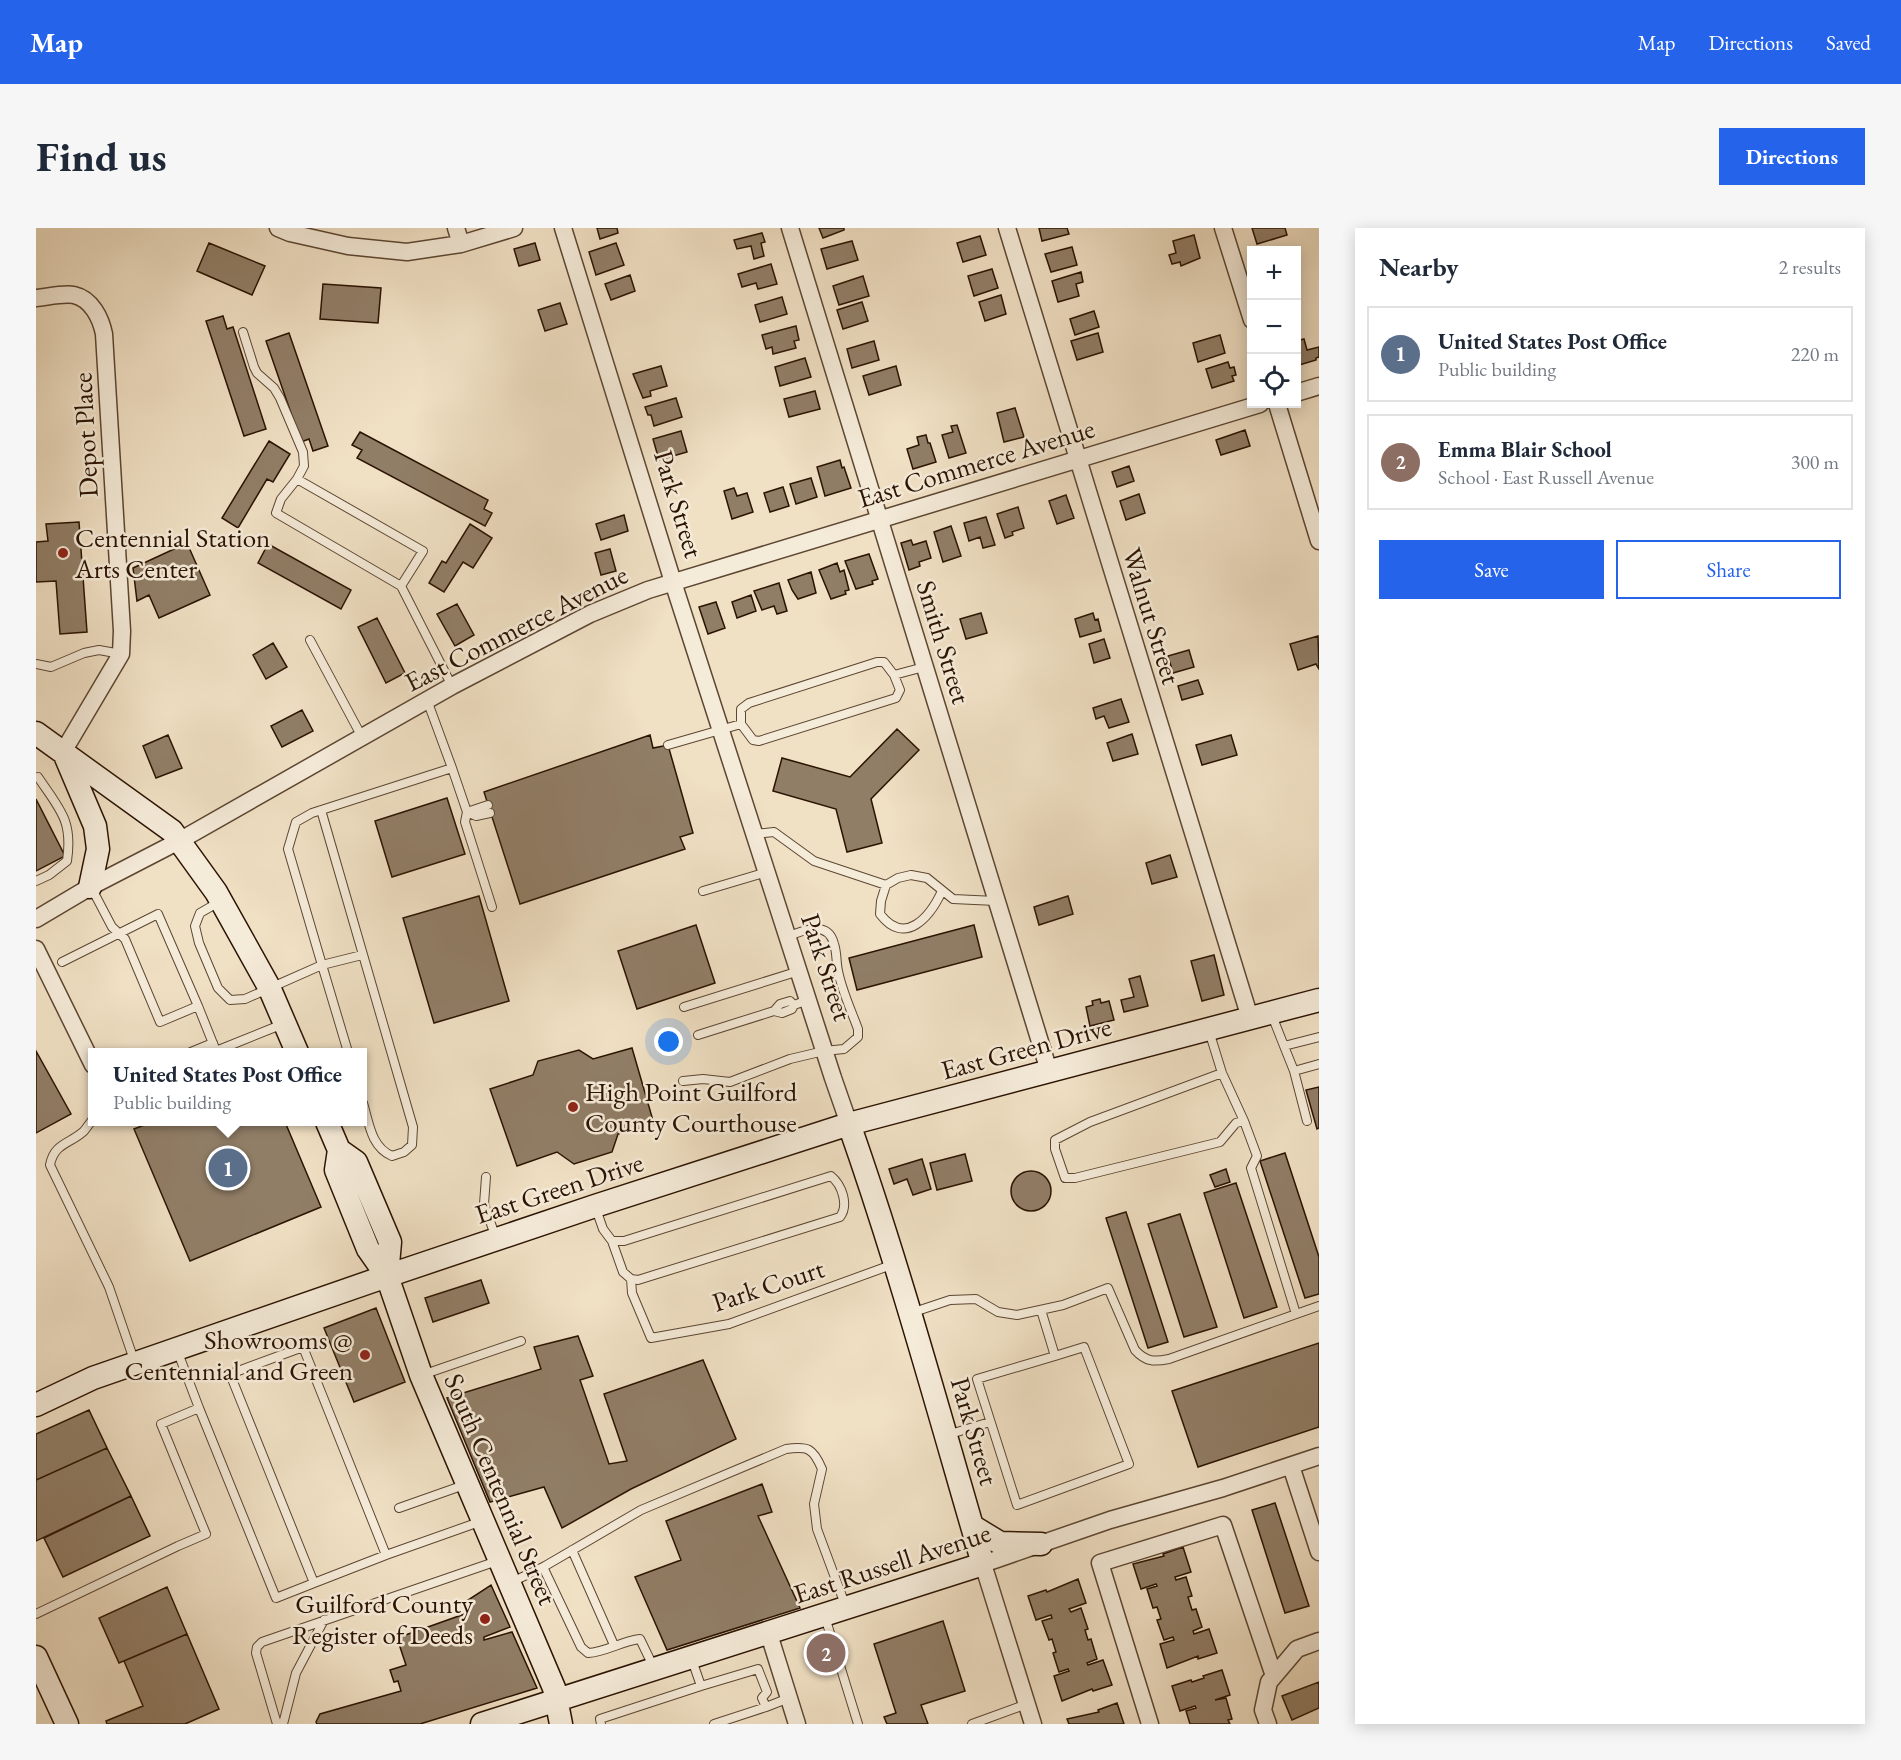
<!DOCTYPE html>
<html lang="en">
<head>
<meta charset="utf-8">
<style>
	body { margin:0; font-family:"EB Garamond",serif; background:#f6f6f7; color:#1f2937 }
	.controls { position:absolute; right:18px; top:18px; display:grid; overflow:hidden; border-radius:0px; box-shadow:0 3px 15px #0003 }
	.controls button { width:54px; height:54px; display:grid; place-items:center; padding:0; border:0; border-bottom:2px solid #e0e1e3; background:#fff; color:#1f2937; font:30px sans-serif }
	.you { position:absolute; left:633px; top:814px; width:21px; height:21px; margin:-15px; border:4px solid #fff; border-radius:50%; background:#1a73e8; box-shadow:0 0 0 9px #1a73e833 }
	.badge { display:grid; place-items:center; width:39px; height:39px; border-radius:50%; background:#2563eb; color:#fff; font-size:20px; font-weight:700 }
	.pin { position:absolute; translate:-50% -50%; border:3px solid #fff; box-shadow:0 2px 6px #0006 }
	.popup { position:absolute; left:52px; top:820px; width:279px; height:78px; box-sizing:border-box; display:grid; place-content:center; border-radius:0px; background:#fff; filter:drop-shadow(0 2px 4px #0005); font-size:20px; white-space:nowrap; color:#747a83 }
	.popup b { font-size:22px; color:#1f2937 }
	.popup::after { content:''; position:absolute; left:50%; top:100%; margin-left:-12px; border:12px solid transparent; border-top-color:#fff }
	.list { margin:0; padding:0; list-style:none }
	h2 { display:flex; justify-content:space-between; align-items:center; height:78px; margin:0; padding:0 24px; font-size:26px }
	h2 small { font-size:20px; font-weight:400; color:#747a83 }
	.list li { display:grid; grid-template-columns:39px 1fr auto; gap:18px; align-items:center; box-sizing:border-box; height:96px; margin:0 12px 12px; padding:0 12px; border:2px solid #e0e1e3; border-radius:0px }
	.list b { display:block; font-size:22px; white-space:nowrap }
	.list p { margin:0; font-size:20px; white-space:nowrap; color:#747a83 }
	.list em { font-size:20px; font-style:normal; color:#747a83 }
	.actions { display:flex; gap:12px; padding:18px 24px }
	.actions a { flex:1; padding:14px 0; border:2px solid #2563eb; border-radius:0px; text-align:center; font-size:21px; color:#2563eb }
	.actions .main { background:#2563eb; color:#fff }
	.icon { flex:none; width:33px; height:33px; fill:none; stroke:currentColor; stroke-width:2; stroke-linecap:round; stroke-linejoin:round }
	.map { position:relative; flex:none; width:1283px; height:1496px; overflow:hidden; border-radius:0px }
	header { display:flex; align-items:center; gap:36px; box-sizing:border-box; height:84px; padding:0 30px; background:#2563eb; color:#fff }
	header strong { font-size:28px }
	nav { display:flex; gap:33px; margin-inline-start:auto; font-size:21px }
	.intro { display:flex; align-items:center; justify-content:space-between; box-sizing:border-box; height:144px; padding:0 36px }
	h1 { margin:0; font-size:42px }
	.button { padding:15px 27px; border-radius:0px; background:#2563eb; color:#fff; font-size:21px; font-weight:700 }
	main { display:flex; gap:36px; padding:0 36px }
	aside { flex:1; background:#fff; border-radius:0px; box-shadow:0 3px 15px #0003 }
	.map>svg:first-child { display:block }
	.building { fill:#917e67; stroke:#2b1302; stroke-width:1.5 }
	.lines { fill:none; stroke-linecap:round; stroke-linejoin:round }
	.lane-casing { stroke:#5c4632; stroke-width:10 }
	.street-casing { stroke:#5c4632; stroke-width:19 }
	.secondary-casing { stroke:#2b1302; stroke-width:25 }
	.lane { stroke:#f5ebd9; stroke-width:8 }
	.street { stroke:#f5ebd9; stroke-width:16 }
	.secondary { stroke:#f5ebd9; stroke-width:22 }
	.poi-dot { fill:#8f2418; stroke:#f5ebd9; stroke-width:2 }
	.labels { text-anchor:middle; dominant-baseline:central; stroke-width:5; stroke-linejoin:round; paint-order:stroke }
	.street-label { font-size:27px; fill:#2b1302; stroke:#f5ebd9 }
	.poi-label { font-size:27px; fill:#2b1302; stroke:#f5ebd9; text-anchor:start }
</style>
</head>
<body>
<header>
<strong>Map</strong>
<nav><a>Map</a><a>Directions</a><a>Saved</a></nav>
</header>
<div class="intro"><h1>Find us</h1><a class="button">Directions</a></div>
<main>
<div class="map">
<svg width="1283" height="1496" viewBox="0 0 1283 1496">
	<rect width="100%" height="100%" fill="#f0e0c4"/>
	<filter id="stains"><feTurbulence type="fractalNoise" baseFrequency=".00333" numOctaves="4"/><feColorMatrix values="0 0 0 0 .2 0 0 0 0 .09 0 0 0 0 .02 0 0 0 .5 -.17"/></filter>
	<radialGradient id="worn" r=".72"><stop offset=".6" stop-color="#630" stop-opacity="0"/><stop offset="1" stop-color="#630" stop-opacity=".3"/></radialGradient>
	<path class="building" d="M561,0h20l1,5 -18,6z
		M783,0h25v2l-21,8z
		M1003,0h28l2,6 -27,7z
		M1216,0h33l2,7 -30,9z
		M726,5l3,9 -4,1 3,13 -10,3 -3,-13 -14,3 -3,-9z
		M1158,7l6,23 -19,8 -1,-4 -8,2 -3,-9 7,-2 -3,-12z
		M944,8l6,19 -23,7 -6,-19z
		M816,13l6,19 -31,9 -6,-20z
		M173,15l56,23 -13,29 -55,-24z
		M499,15l5,17 -21,6 -5,-17z
		M580,15l8,22 -28,10 -7,-23z
		M1036,19l5,18 -26,7 -6,-18z
		M735,36l6,20 -19,5 -2,-6 -14,4 -4,-13z
		M956,41l6,19 -24,8 -6,-20z
		M1045,44l2,10 -7,2 3,12 -21,6 -6,-21z
		M594,47l5,16 -24,9 -6,-16z
		M827,48l6,20 -30,9 -6,-19z
		M287,56l58,4 -3,35 -58,-4z
		M965,67l5,19 -21,7 -6,-19z
		M746,69l5,17 -27,8 -5,-17z
		M826,74l6,19 -25,8 -6,-19z
		M524,75l7,21 -22,7 -7,-21z
		M1058,83l5,16 -24,8 -5,-16z
		M187,88l4,13 6,-2 33,102 -22,7 -38,-115z
		M760,98l3,14 -5,1 2,7 -23,6 -1,-7 -6,2 -4,-14z
		M253,105l39,113 -15,5 -4,-12 -8,3 -35,-101z
		M1062,105l5,19 -26,8 -6,-19z
		M1184,107l5,18 -27,9 -5,-19z
		M1268,111l3,11 12,-3v10l-3,1v2l-20,6v-25z
		M838,113l5,19 -27,8 -5,-19z
		M769,130l6,19 -31,9 -5,-19z
		M1192,134l2,6 4,-1 2,8 -4,1 2,5 -22,7 -6,-19z
		M625,138l6,20 -17,5 1,5 -8,2 -10,-24z
		M860,138l5,19 -32,10 -6,-19z
		M779,163l5,18 -31,8 -5,-18z
		M640,170l6,19 -28,9 -3,-11h-3l-3,-8z
		M979,180l9,29 -20,5 -7,-29z
		M921,197l9,28 -17,5 -7,-23 11,-3 -2,-6z
		M1209,202l5,16 -29,9 -5,-15z
		M645,203l6,21 -28,8 -6,-21z
		M324,204l128,68 -4,9 8,4 -7,13 -128,-68 5,-8 -10,-5z
		M890,207l2,8h2l6,19 -23,7 -6,-20 12,-4 -2,-8z
		M233,213l21,13 -17,28 -6,-3 -29,49 -16,-10z
		M804,232l2,8 2,-1 7,21 -26,8 -8,-29z
		M1093,238l5,15 -17,6 -5,-15z
		M775,250l6,19 -21,7 -6,-20z
		M747,259l6,19 -19,6 -6,-19z
		M698,260l3,8 10,-3 6,19 -21,7 -8,-28z
		M1103,266l6,19 -19,7 -6,-19z
		M1030,267l8,23 -17,6 -8,-23z
		M982,279l6,21 -12,4 1,3 -8,3 -8,-24z
		M588,287l4,16 -27,9 -5,-16z
		M950,289l9,28 -12,3 -3,-11 -11,4 -5,-18z
		M43,294l8,110 -27,2 -4,-53 -20,1v-40l12,-1 -2,-17z
		M434,296l22,14 -19,30 -10,-6 -19,30 -15,-9 13,-22 4,2z
		M915,298l10,30 -18,6 -9,-30z
		M875,312l2,5 13,-4 5,17 -12,4 1,4 -11,4 -8,-27z
		M151,315l23,52 -51,23 -10,-23 -12,6 -4,-33z
		M232,316l83,46 -10,19 -83,-46z
		M574,321l6,22 -15,4 -6,-22z
		M833,326l9,25 -6,2 1,3 -17,5 -11,-28z
		M801,335l3,9 4,-2 5,20 -4,1 1,3 -15,5 -12,-29z
		M775,344l5,21 -18,6 -6,-9 -4,-10z
		M743,355l8,28 -10,3 -3,-8 -12,4 -8,-19z
		M715,367l5,16 -19,7 -5,-16z
		M680,374l9,26 -17,6 -9,-27z
		M421,376l17,31 -19,11 -18,-32z
		M945,385l6,20 -21,6 -6,-20z
		M1057,385l2,7 3,-1 3,12 -21,6 -5,-18z
		M341,390l28,55 -19,10 -28,-56z
		M1282,408l1,33 -3,-5 -18,6 -8,-26z
		M1068,411l6,19 -16,5 -5,-19z
		M237,415l14,24 -21,12 -13,-24z
		M1153,422l5,17 -21,6 -5,-17z
		M1162,452l5,14 -21,6 -4,-14z
		M1085,471l8,23 -20,6 -5,-12 -8,3 -3,-11z
		M266,482l11,21 -31,16 -11,-21z
		M861,501l22,21 -48,49 11,44 -35,9 -11,-43 -63,-18 9,-33 68,19z
		M1096,506l6,20 -25,7 -6,-18z
		M132,507l14,33 -26,10 -13,-32z
		M614,507l3,13 15,-3 25,88 -13,4 5,12 -165,55 -36,-112z
		M1195,507l6,20 -35,10 -6,-20z
		M411,570l18,56 -73,23 -17,-56z
		M0,571l29,57 -29,15z
		M1134,627l7,22 -25,7 -6,-21z
		M443,668l30,105 -75,22 -31,-105z
		M1032,668l5,18 -34,11 -5,-18z
		M660,697l19,58 -78,26 -19,-58z
		M938,697l8,32 -125,33 -8,-32z
		M1178,727l10,40 -22,6 -11,-40z
		M1104,748l8,30 -24,6 -3,-12 13,-3 -5,-18z
		M1064,771l1,4 8,-2 5,19 -24,6 -4,-19 7,-2 -1,-4z
		M596,820l22,76 -36,10 -6,18 -38,12 -17,-12 -40,14 -27,-77 43,-14 5,-14 41,-11 14,9z
		M0,823l35,63 -35,19z
		M1283,859v41l-2,1 -11,-39z
		M116,894h133l36,85 -131,54 -56,-132z
		M1249,925l34,104v37l-14,4 -45,-137z
		M929,926l7,27 -35,9 -7,-27z
		M886,931l9,30 -18,6 -6,-16 -13,5 -5,-15z
		M1190,941l4,13 -15,5 -5,-12z
		M975 963a20 20 0 1 1 40 0a20 20 0 1 1-40 0Z
		M1200,955l41,124 -33,11 -40,-125z
		M1090,984l42,130 -20,6 -42,-130z
		M1144,986l37,113 -33,10 -36,-113z
		M445,1052l8,23 -56,19 -8,-24z
		M340,1080l29,74 -51,20 -30,-74z
		M542,1108l15,40 -13,4 29,84 18,-3 -23,-67 99,-34 33,79 -105,50 -69,39 -18,-41 -54,15 -43,-104 94,-29 -7,-22z
		M1283,1115v84l-121,40 -26,-76z
		M53,1182l18,38 -71,32v-46z
		M71,1220l24,48 -95,45v-61z
		M726,1256l10,28 -14,4 42,92 -133,42 -32,-73 46,-17 -15,-39z
		M95,1268l19,40 -87,41 -19,-39z
		M1239,1275l34,103 -24,7 -33,-103z
		M1147,1319l8,25 -16,5 1,3 10,-3 6,19 -4,1 4,13 4,-1 6,18 -9,4 1,3 15,-5 8,24 -19,6v-3l-31,12 -7,-24 14,-4 -1,-3 -9,3 -7,-20 4,-1 -4,-12 -4,1 -6,-19 10,-3 -1,-2 -15,5 -8,-25 31,-8 -1,-2z
		M1042,1351l8,24 -17,6 2,3 10,-4 7,21 -3,1 3,10 3,-1 6,20 -10,4 1,2 15,-5 9,25 -19,6 -1,-2 -30,12 -8,-25 15,-5 -1,-2 -9,3 -6,-19 3,-1 -4,-13 -3,1 -7,-19 10,-3 -1,-3 -15,5 -8,-24 18,-6 1,2z
		M455,1357l19,42 -26,10v3l28,-8 25,56 -117,36h-103l-1,-2 4,-8 81,-23 -3,-10 -4,1 -4,-12 16,-5 -9,-27 73,-26 -5,-10z
		M131,1359l20,47 -68,29 -20,-45z
		M907,1393l22,70 -44,14 7,19h-41l-3,-7 12,-4 -22,-69z
		M151,1406l32,75 -34,15h-78l-1,-3 37,-15 -19,-45z
		M1186,1442l8,25 -15,5 11,-2 6,21 -4,1 2,4h-40l-4,-13 10,-3 -1,-2 -15,5 -8,-25 19,-6 1,2 12,-4 -1,-2z
		M1283,1454v26l-27,12 -10,-24z
		M1081,1475l7,21h-55l-2,-5 32,-7 -1,-2z"/>
	<g class="lines">
		<g class="lane-casing">
			<path id="lane" d="M207,104l11,35 3,6 17,15 6,10 23,54 1,14 -7,13
				M365,358l22,-35 -126,-72 -16,20 -5,14 125,73 51,100
				M274,412l52,97
				M0,436l15,3 33,-14 15,-3 22,4
				M705,496l12,16 6,1 137,-43 4,-8 -6,-15
				M632,517l73,-21v-15l8,-6 128,-41h7l10,13 30,-8
				M416,540l15,44 -2,10 27,85
				M285,582l92,317 -1,18 -8,7 -12,4c-21,-9 -23,-33 -29,-53
				M431,584l9,4 14,-3
				M431,584l21,-7
				M718,606l20,-2 40,29 72,24 12,-7 13,-3 16,3 26,21 43,2
				M0,653l13,-6 18,-14c6,-41 -7,-51 -29,-84
				M850,657l-5,16 -1,13c25,33 50,3 62,-23
				M55,659l21,40 13,12 35,83 38,-16 18,45 67,-27
				M667,663l64,-19
				M183,674l-19,11 -5,13 4,17 19,45 12,12 15,-1 77,-34 -34,-116 8,-27 16,-9 140,-45 -25,-68
				M26,734l96,-48 40,92
				M758,777l-4,-4 -10,3 -6,7 8,2 10,-4 2,-4 14,-5
				M648,779l115,-36
				M1235,785l13,33 35,-9
				M1173,803l13,42 22,48 13,35 -6,12 45,146
				M662,807l76,-24
				M1248,818l10,25 25,-7
				M155,824l22,-9
				M312,824l-26,-87 40,-10
				M1258,843l13,50
				M1186,845l-132,49 -35,18v9l10,29h10l145,-36 16,-19 8,-2
				M647,853l20,-2 27,3 60,-23 34,-8 20,-2 14,-12v-8c-7,-19 -16,-38 -20,-58 -2,-9 -1,-19 -4,-27 -6,-24 -31,-14 -47,-7
				M57,891c-3,4 -6,8 -9,12 -14,13 -30,12 -34,34l59,122 26,76
				M450,949l-2,27 12,34
				M559,978l8,23 9,12 11,31 8,7 7,1 202,-63c9,-12 2,-32 -9,-41l-207,65h-12
				M595,1051l1,14 19,45 78,-14 165,-60
				M1005,1082l14,46 29,-9 45,117 -112,41 -40,-126 78,-23
				M875,1085l39,-13 26,-1 22,13 19,3 46,-10 45,-17 27,62c11,12 19,12 34,9l150,-53
				M141,1122l22,58
				M386,1147l99,-34
				M911,1207l43,-13
				M363,1280l68,-24
				M536,1322l42,95
				M507,1339l38,80 7,6c18,-1 34,-12 52,-14l14,29
				M476,1354l33,-16 96,-56 145,-61c22,-3 27,-1 36,20l-8,35 3,25 29,78
				M278,1355l72,-28
				M0,1386l142,-68 28,-12 -45,-110 38,-16 77,190 38,-15 -84,-209 73,-27 83,208 96,-34
				M789,1389l33,107
				M665,1458l57,-17 9,23 -5,6 4,9 -52,17
				M730,1479l23,-9
				M241,1496l-21,-71 1,-6 5,-5 238,-82
				M247,1496l13,-51 28,-53
				M565,1496l-1,-5 101,-33 -9,-26
				M936,1496l55,-20"/>
		</g>
		<g class="street-casing">
			<path id="street" d="M242,0l12,5 58,13 59,6 54,-8 53,-16
				M420,0l5,16
				M527,0l110,354 160,496 16,46
				M754,0l259,843
				M971,0l243,790
				M1187,0l29,92
				M0,70c11,-1 27,-5 38,-3 18,4 27,24 30,39l18,297 -1,23 -58,98
				M1260,165l23,-7
				M1241,176l42,137
				M0,691l54,-32 89,-46 273,-155 138,-72 58,-24 612,-186
				M0,721l57,116
				M1255,1238l28,86
				M732,1403l29,93
				M997,1496l-50,-160 127,-44 113,-32 96,-32
				M1114,1496l-50,-161 123,-38 51,151
				M1232,1496l-5,-14 6,-28 28,-33 22,-8"/>
		</g>
		<g class="secondary-casing">
			<path id="secondary" d="M0,505l136,98 44,61 53,95 28,65
				M28,525l31,73 3,23 -8,38
				M291,894l12,28 17,12 34,80 -3,34
				M303,922l-3,20 32,79 19,27 34,99 133,313 7,36
				M0,1177l57,-27 294,-102 208,-70 254,-82 470,-124
				M936,1298l28,17 41,1
				M0,1429l31,67
				M446,1496l501,-160c-43,-147 -83,-295 -134,-440"/>
		</g>
		<use href="#lane" class="lane"/>
		<use href="#street" class="street"/>
		<use href="#secondary" class="secondary"/>
	</g>
	<g class="poi-dot">
		<circle cx="27" cy="325" r="6"/>
		<circle cx="537" cy="879" r="6"/>
		<circle cx="329" cy="1127" r="6"/>
		<circle cx="449" cy="1391" r="6"/>
	</g>
	<g class="labels">
		<g class="street-label">
			<text transform="translate(49 207) rotate(-93)">Depot Place</text>
			<text transform="translate(940 235) rotate(-17)">East Commerce Avenue</text>
			<text transform="translate(643 276) rotate(73)">Park Street</text>
			<text transform="translate(1116 388) rotate(73)">Walnut Street</text>
			<text transform="translate(480 400) rotate(-27)">East Commerce Avenue</text>
			<text transform="translate(908 414) rotate(73)">Smith Street</text>
			<text transform="translate(791 739) rotate(72)">Park Street</text>
			<text transform="translate(990 820) rotate(-15)">East Green Drive</text>
			<text transform="translate(523 960) rotate(-18)">East Green Drive</text>
			<text transform="translate(732 1057) rotate(-18)">Park Court</text>
			<text transform="translate(939 1203) rotate(74)">Park Street</text>
			<text transform="translate(465 1261) rotate(67)">South Centennial Street</text>
			<text transform="translate(856 1335) rotate(-18)">East Russell Avenue</text>
		</g>
		<g class="poi-label">
			<text x="39" y="309">Centennial Station<tspan x="39" dy="31">Arts Center</tspan></text>
			<text x="549" y="863">High Point Guilford<tspan x="549" dy="31">County Courthouse</tspan></text>
			<text x="317" y="1111" text-anchor="end">Showrooms @<tspan x="317" dy="31">Centennial and Green</tspan></text>
			<text x="437" y="1375" text-anchor="end">Guilford County<tspan x="437" dy="31">Register of Deeds</tspan></text>
		</g>
	</g>
	<rect width="100%" height="100%" filter="url(#stains)"/>
	<rect width="100%" height="100%" fill="url(#worn)"/>
</svg>
<div class="controls">
<button>+</button>
<button>−</button>
<button><svg class="icon" aria-label="locate" viewBox="0 0 24 24"><circle cx="12" cy="12" r="6"/><path d="M12 2v4M12 18v4M2 12h4M18 12h4"/></svg></button>
</div>
<div class="you"></div>
<div class="pin badge" style="left:192px;top:940px;background:#5c6f8a">1</div>
<div class="popup"><b>United States Post Office</b>Public building</div>
<div class="pin badge" style="left:790px;top:1425px;background:#8d6e63">2</div>
</div>
<aside>
<h2>Nearby<small>2 results</small></h2>
<ul class="list">
<li><span class="badge" style="background:#5c6f8a">1</span><div><b>United States Post Office</b><p>Public building</p></div><em>220 m</em></li>
<li><span class="badge" style="background:#8d6e63">2</span><div><b>Emma Blair School</b><p>School · East Russell Avenue</p></div><em>300 m</em></li>
</ul>
<div class="actions"><a class="main">Save</a><a>Share</a></div>
</aside>
</main>
</body>
</html>
